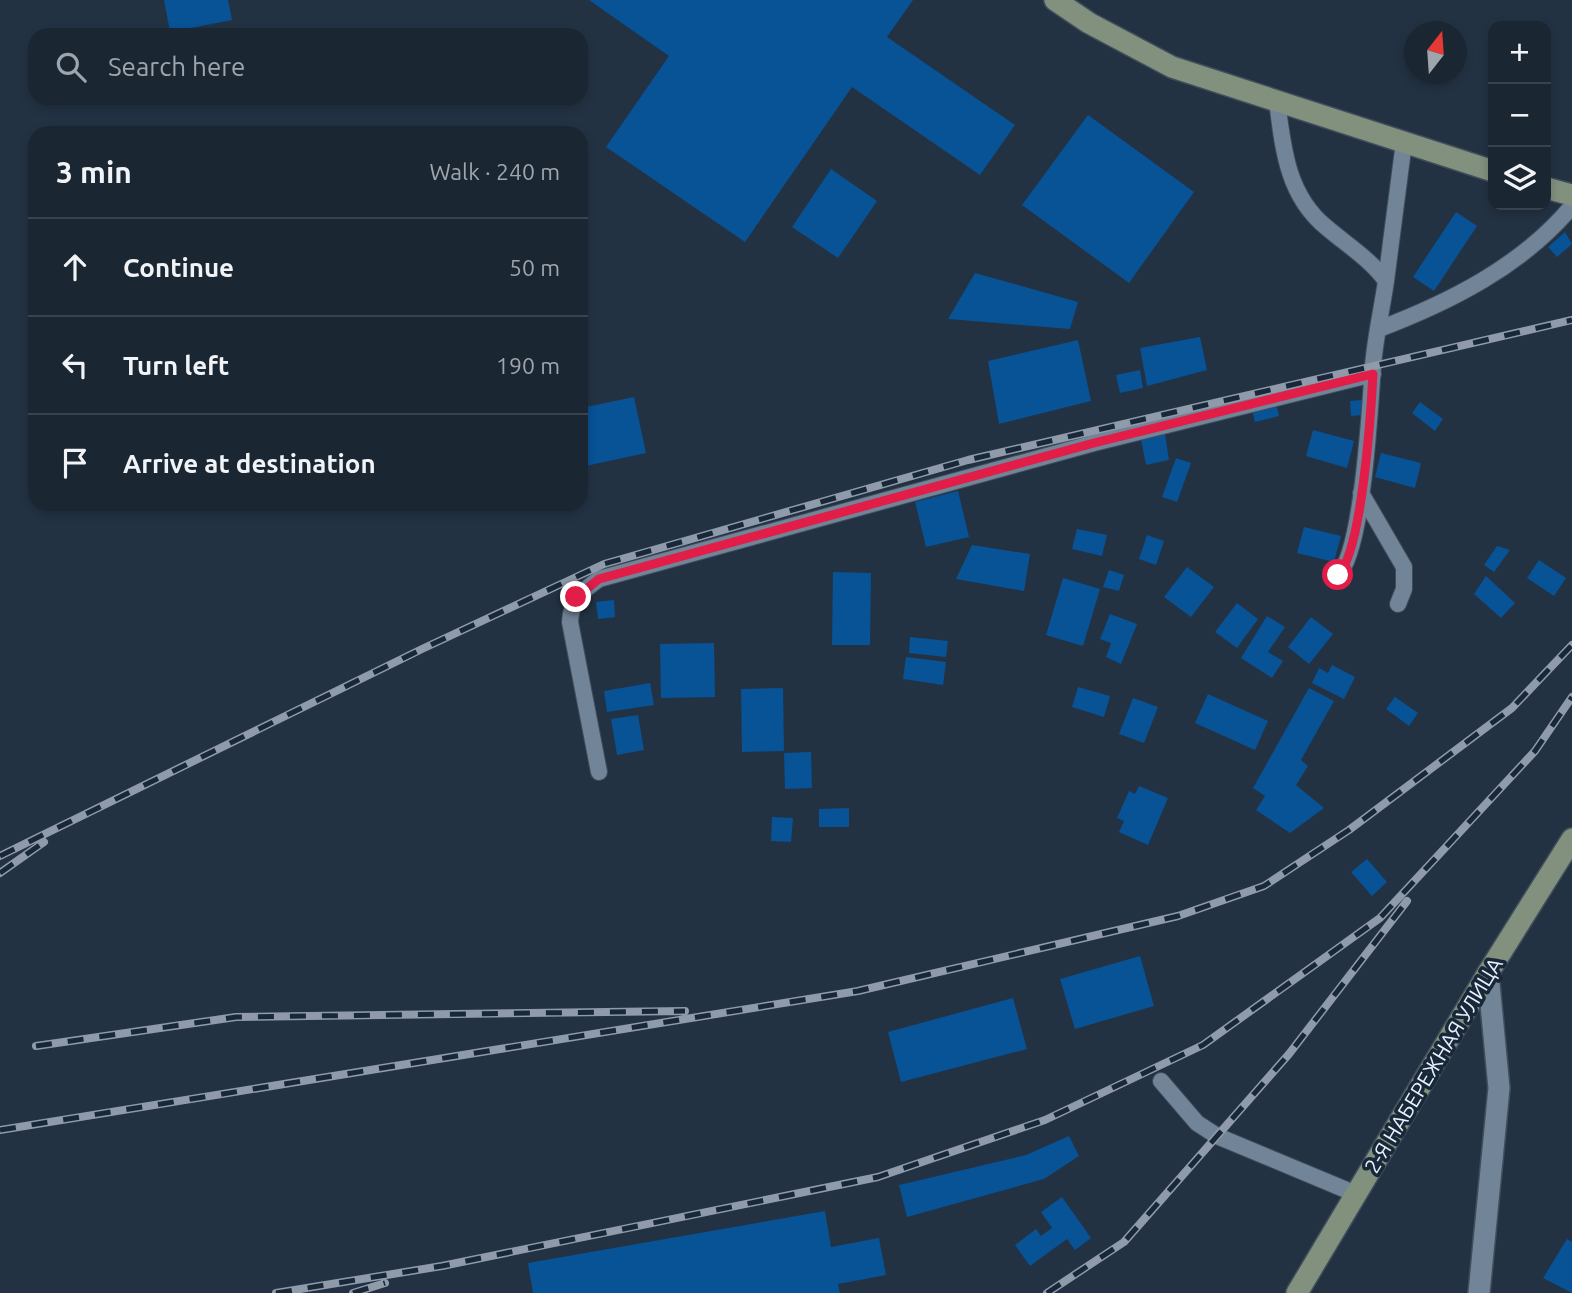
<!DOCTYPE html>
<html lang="en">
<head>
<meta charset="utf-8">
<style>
	body { margin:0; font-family:Ubuntu,sans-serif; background:#232e3a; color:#f1f3f6 }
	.controls { position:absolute; right:21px; top:21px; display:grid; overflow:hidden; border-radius:14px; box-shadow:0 4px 10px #0003 }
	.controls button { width:63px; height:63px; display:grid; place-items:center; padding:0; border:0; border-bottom:2px solid #38434d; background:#1a2632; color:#f1f3f6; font:35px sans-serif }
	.compass { position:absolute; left:1404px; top:21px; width:63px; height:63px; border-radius:50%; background:#1a2632; box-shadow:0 4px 10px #0003; rotate:17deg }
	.stop { position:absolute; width:21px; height:21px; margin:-16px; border:5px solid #e11d48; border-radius:50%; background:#fff }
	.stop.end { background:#e11d48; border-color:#fff; box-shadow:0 2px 7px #0008 }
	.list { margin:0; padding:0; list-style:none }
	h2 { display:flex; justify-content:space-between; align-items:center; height:91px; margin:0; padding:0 28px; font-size:30px }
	h2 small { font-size:23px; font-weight:400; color:#9fa5ac }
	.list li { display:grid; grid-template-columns:46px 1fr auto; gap:21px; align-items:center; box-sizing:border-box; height:98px; padding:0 28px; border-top:2px solid #38434d }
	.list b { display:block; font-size:26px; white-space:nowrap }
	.list em { font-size:23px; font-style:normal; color:#9fa5ac }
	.icon { flex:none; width:38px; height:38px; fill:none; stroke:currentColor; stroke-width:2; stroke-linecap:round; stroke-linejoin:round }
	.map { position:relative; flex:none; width:1572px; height:1293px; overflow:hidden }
	.search { position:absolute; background:#1a2632; box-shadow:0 4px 10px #0003; left:28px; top:28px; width:560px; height:77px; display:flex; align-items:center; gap:18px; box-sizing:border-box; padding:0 24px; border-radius:21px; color:#9fa5ac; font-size:26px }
	.panel { position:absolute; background:#1a2632; box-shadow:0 4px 10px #0003; left:28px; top:126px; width:560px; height:385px; border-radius:21px }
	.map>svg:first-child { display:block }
	.building { fill:#085296 }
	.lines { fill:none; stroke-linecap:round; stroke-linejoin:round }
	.lane-casing { stroke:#404e5c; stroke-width:18 }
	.street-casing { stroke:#404e5c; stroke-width:24 }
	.secondary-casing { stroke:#404e5c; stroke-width:24 }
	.lane { stroke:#728498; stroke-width:16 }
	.street { stroke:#728498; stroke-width:21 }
	.secondary { stroke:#82907e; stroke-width:21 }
	.rail-casing { stroke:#8f9baa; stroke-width:8 }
	.rail { stroke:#192839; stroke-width:5; stroke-dasharray:16; stroke-linecap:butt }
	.route { stroke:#e11d48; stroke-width:9 }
	.labels { text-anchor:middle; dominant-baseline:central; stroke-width:7; stroke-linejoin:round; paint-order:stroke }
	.street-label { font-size:21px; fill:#e8f2fe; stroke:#192839 }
</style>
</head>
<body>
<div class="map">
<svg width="1572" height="1293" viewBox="0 0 1572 1293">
	<rect width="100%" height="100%" fill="#233243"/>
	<path class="building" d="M164,0h64l4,20 -62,12z
		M589,0h324l-26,37 128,88 -35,50 -128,-88 -107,155 -139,-95 63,-91z
		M1088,115l106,77 -65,91 -107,-78z
		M831,169l46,32 -39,57 -46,-31z
		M1456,212l21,14 -43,65 -21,-14z
		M1565,232l7,12 -15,13 -9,-10z
		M975,273l103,29 -8,27 -122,-10z
		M1200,337l7,33 -60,16 -7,-38z
		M1078,340l13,61 -92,23 -11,-63z
		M1140,370l3,18 -23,5 -4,-18z
		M634,397l12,56 -65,14v-59z
		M1362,400l1,15 -12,1 -1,-15z
		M1420,402l23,17 -8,12 -23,-18z
		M1276,403l3,13 -24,6 -3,-13z
		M1313,430l41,11 -7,27 -41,-12z
		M1165,434l4,26 -23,5 -5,-26z
		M1381,453l40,10 -6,25 -40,-11z
		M1176,458l15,5 -14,39 -15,-5z
		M958,491l11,46 -43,10 -11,-45z
		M1304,527l37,9 -7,26 -37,-9z
		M1077,529l30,6 -5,21 -30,-7z
		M1147,535l17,6 -8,24 -17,-6z
		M972,545l58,9 -6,37 -68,-12z
		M1497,546l13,4 -16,22 -10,-7z
		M1539,560l27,18 -12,18 -27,-18z
		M1187,567l27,20 -23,30 -27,-20z
		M1109,570l15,5 -5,16 -16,-4z
		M833,572l38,1 -1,72h-38z
		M1486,576l29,27 -14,15 -27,-24z
		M1063,578l37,11 -17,57 -37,-11z
		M614,600l1,17 -17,2 -2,-17z
		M1237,603l21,16 -21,29 -22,-16z
		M1110,614l27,10 -16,40 -15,-7 5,-14 -11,-4z
		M1267,616l18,11 -17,25 15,9 -11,17 -31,-20z
		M1311,617l22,17 -24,30 -21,-17z
		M910,637l38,4 -2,16 -37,-4z
		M714,643l1,54 -54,1 -1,-54z
		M906,657l40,5 -3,23 -40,-6z
		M1332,665l23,12 -11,22 -32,-16 7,-15 9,5z
		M650,683l4,22 -47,7 -3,-21z
		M1078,687l32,9 -6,21 -32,-10z
		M783,688l1,63 -42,1 -1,-63z
		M1309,688l25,13 -33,59 7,6 -12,19 28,23 -34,25 -34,-23 9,-14 -12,-8z
		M1208,694l60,27 -13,29 -60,-27z
		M1395,697l23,16 -9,13 -23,-17z
		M1133,698l25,9 -14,36 -25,-9z
		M638,715l6,35 -27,5 -6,-36z
		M811,752l1,36 -27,1 -1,-36z
		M1139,786l29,12 -20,47 -29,-13 5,-11 -7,-3 12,-27 6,3z
		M849,808v19h-30v-18z
		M772,817l21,1 -2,24 -20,-1z
		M1367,859l20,23 -15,14 -21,-24z
		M1140,956l14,50 -79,23 -15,-50z
		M1013,998l14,51 -126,33 -13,-50z
		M1069,1136l10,20 -35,23 -137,38 -8,-32 127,-30z
		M1062,1197l29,41 -16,12 -8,-11 -37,27 -15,-21 21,-16 5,7 11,-8 -11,-16z
		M825,1211l6,36 48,-9 7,37 -48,9 2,9h-307l-5,-30z
		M1567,1239l5,3v51l-29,-15z"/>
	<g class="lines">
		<g class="lane-casing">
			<path id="lane" d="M1277,101c6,47 10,94 49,126 21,18 44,32 60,54 -4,28 -11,57 -13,85 -3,40 -10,185 -35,209
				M1386,281l18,-139
				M1379,329c71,-27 143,-63 193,-123
				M1361,493l43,74v22l-6,15
				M599,772l-29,-150c1,-22 12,-31 29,-43l495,-136 279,-69
				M1161,1081l36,42 20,13 139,58"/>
		</g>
		<g class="street-casing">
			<path id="street" d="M1479,1293l20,-205 -11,-115"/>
		</g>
		<g class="secondary-casing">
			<path id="secondary" d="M1055,0l34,23 83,44 321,104
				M1546,188l26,7
				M1297,1293l191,-320 84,-134"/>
		</g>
		<use href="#lane" class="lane"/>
		<use href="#street" class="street"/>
		<use href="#secondary" class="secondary"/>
		<g class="rail-casing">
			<path id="rail" d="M0,856l422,-207 182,-85 364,-104 604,-140
				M0,873l44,-31
				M36,1046l200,-29 449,-6
				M0,1130l858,-139 320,-75 86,-30 85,-56 163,-122 60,-63
				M276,1293l166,-27 436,-89 167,-57 158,-75 177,-127 155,-167 37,-54
				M353,1293l32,-10
				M1047,1293l77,-51 165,-188 118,-153"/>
		</g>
		<use href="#rail" class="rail"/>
	</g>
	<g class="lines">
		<path class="route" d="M576,597l23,-18 495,-136 279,-69c-2,38 -11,178 -35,201"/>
	</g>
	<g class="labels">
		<g class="street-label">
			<text transform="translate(1433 1065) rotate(-59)">2-Я НАБЕРЕЖНАЯ УЛИЦА</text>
		</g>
	</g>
</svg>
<div class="controls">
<button>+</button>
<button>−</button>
<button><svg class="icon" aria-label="layers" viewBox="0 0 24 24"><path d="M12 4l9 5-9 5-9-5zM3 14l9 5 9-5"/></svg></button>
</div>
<svg class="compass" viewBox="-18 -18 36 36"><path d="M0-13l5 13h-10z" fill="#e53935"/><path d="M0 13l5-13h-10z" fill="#9fa5ac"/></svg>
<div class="stop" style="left:1338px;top:575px"></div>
<div class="stop end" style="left:576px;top:597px"></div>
<div class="search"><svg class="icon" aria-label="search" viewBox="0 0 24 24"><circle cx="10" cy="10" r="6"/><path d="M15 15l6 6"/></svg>Search here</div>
<section class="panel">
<h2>3 min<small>Walk · 240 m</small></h2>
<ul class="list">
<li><svg class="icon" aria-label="ahead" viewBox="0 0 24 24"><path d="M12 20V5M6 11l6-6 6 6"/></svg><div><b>Continue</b></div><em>50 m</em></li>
<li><svg class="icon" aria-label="left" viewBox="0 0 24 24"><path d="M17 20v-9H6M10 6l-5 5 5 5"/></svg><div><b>Turn left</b></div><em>190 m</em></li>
<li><svg class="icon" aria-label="arrive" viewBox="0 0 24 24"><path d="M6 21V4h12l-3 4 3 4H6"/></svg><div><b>Arrive at destination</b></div></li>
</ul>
</section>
</div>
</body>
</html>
